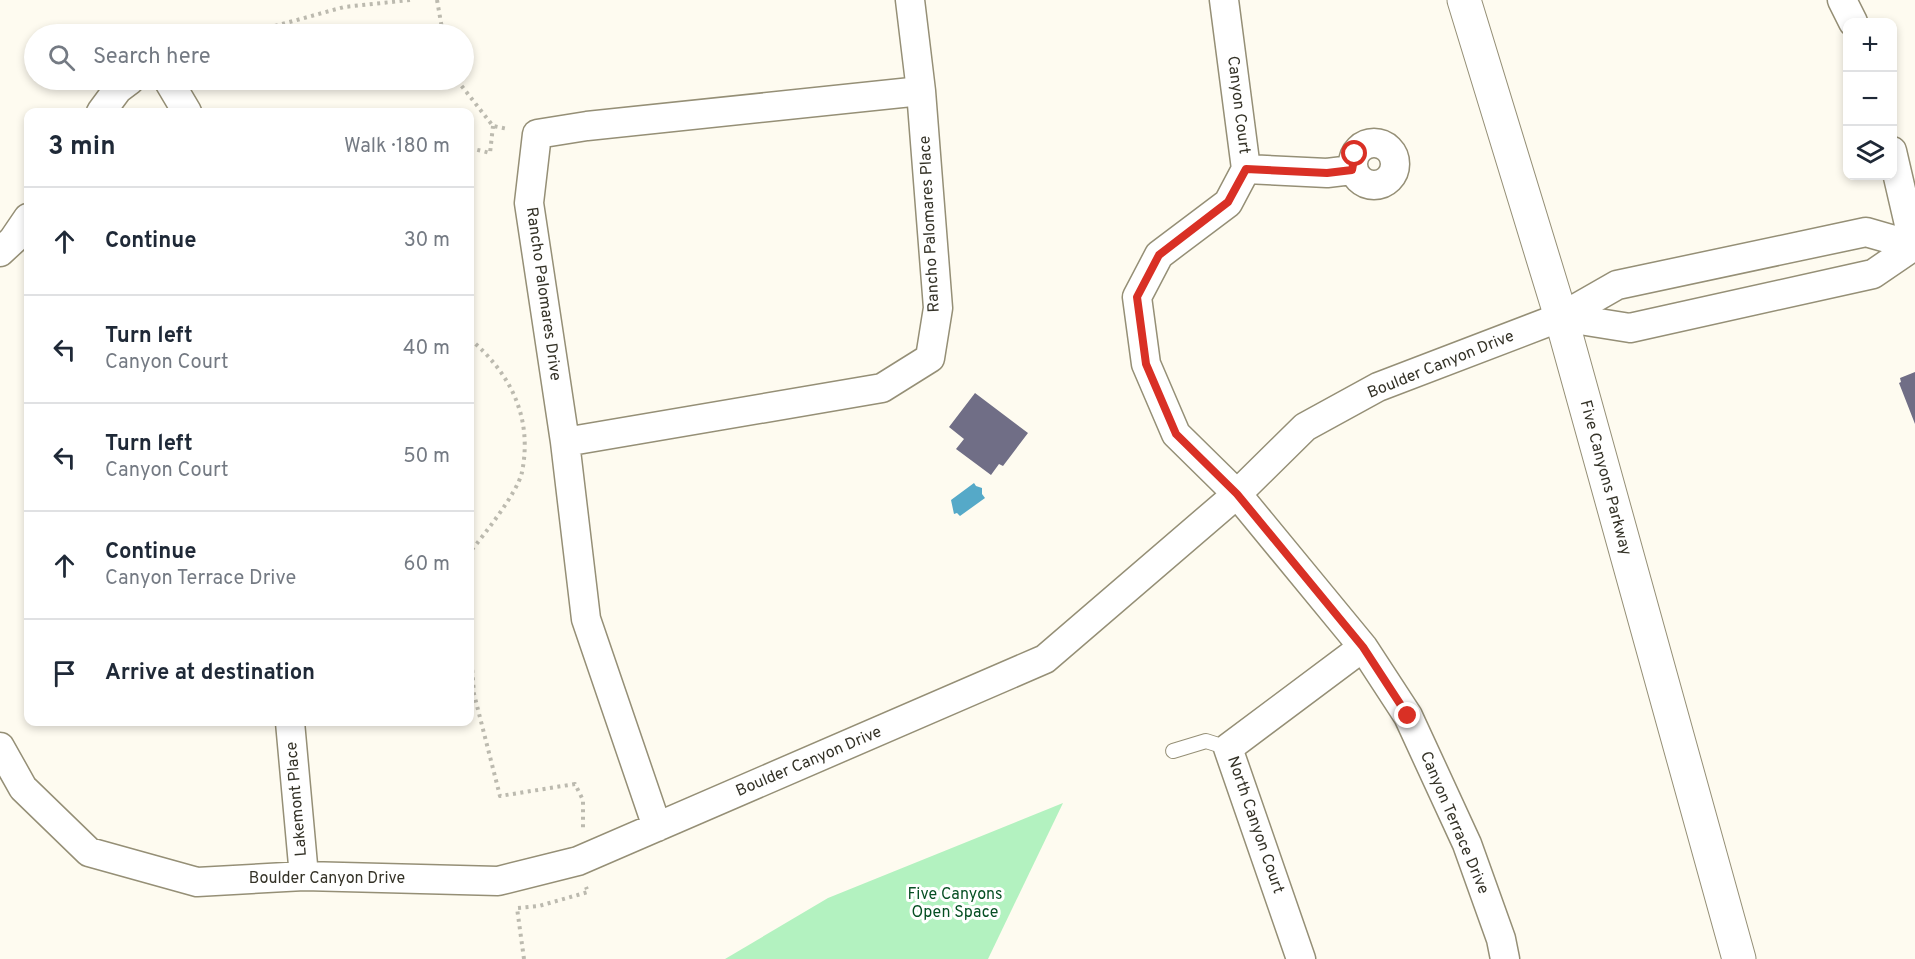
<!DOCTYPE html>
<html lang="en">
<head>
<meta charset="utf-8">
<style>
	body { margin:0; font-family:Overpass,sans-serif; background:#f2f2f3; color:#1f2937 }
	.controls { position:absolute; right:18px; top:18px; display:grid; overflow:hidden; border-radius:12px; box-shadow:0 3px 9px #0003 }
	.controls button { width:54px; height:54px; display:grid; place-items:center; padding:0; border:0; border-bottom:2px solid #e0e1e3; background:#fff; color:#1f2937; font:30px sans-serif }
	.stop { position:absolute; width:18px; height:18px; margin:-14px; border:4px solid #d93025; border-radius:50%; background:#fff }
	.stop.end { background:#d93025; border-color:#fff; box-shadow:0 2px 6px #0008 }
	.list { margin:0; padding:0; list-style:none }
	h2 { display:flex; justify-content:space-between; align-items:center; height:78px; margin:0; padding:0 24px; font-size:26px }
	h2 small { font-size:20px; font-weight:400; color:#747a83 }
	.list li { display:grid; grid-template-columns:39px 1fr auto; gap:18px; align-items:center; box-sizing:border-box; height:108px; padding:0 24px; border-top:2px solid #e0e1e3 }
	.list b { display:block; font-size:22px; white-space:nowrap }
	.list p { margin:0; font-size:20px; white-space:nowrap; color:#747a83 }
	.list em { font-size:20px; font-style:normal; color:#747a83 }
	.icon { flex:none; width:33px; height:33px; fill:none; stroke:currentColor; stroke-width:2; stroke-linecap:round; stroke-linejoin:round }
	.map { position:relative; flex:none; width:1915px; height:959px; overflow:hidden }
	.search { position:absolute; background:#fff; box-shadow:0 3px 9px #0003; left:24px; top:24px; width:450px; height:66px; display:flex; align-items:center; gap:15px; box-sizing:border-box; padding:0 21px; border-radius:33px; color:#747a83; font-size:22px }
	.panel { position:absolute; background:#fff; box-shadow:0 3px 9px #0003; left:24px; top:108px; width:450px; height:618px; border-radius:12px }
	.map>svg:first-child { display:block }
	.green { fill:#b3f2c0 }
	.water { fill:#55a9c8 }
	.building { fill:#706e86 }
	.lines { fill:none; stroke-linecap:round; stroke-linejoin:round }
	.lane-casing { stroke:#958f76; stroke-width:16 }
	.street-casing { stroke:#958f76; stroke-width:31 }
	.secondary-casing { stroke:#958f76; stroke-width:35 }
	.path { stroke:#bcbaaf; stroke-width:4; stroke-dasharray:3 4.5; stroke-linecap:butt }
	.lane { stroke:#fff; stroke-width:14 }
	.street { stroke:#fff; stroke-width:28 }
	.secondary { stroke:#fff; stroke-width:33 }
	.route { stroke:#d93025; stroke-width:8 }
	.labels { text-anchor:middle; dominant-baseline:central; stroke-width:6; stroke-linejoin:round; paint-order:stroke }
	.street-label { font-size:16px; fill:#343227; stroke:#fff }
	.park-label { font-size:16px; fill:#064f23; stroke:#fff }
</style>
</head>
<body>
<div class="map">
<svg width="1915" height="959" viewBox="0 0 1915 959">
	<rect width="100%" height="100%" fill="#fefbf0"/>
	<path class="green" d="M1063,803l-75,156h-263l103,-61z"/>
	<path class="water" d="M974,483l2,3 6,2v6l3,4 -25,18 -3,-3 -3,1 -3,-14z"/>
	<path class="building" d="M1915,372v52l-16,-41 2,-1 -1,-4z
		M975,393l53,40 -25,33 -4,-2 -8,11 -35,-26 8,-10 -15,-12z"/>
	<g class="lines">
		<g class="lane-casing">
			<path id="lane" d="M1173,751l33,-10 22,7"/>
		</g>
		<g class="street-casing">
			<path id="street" d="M1224,0l22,169 -18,34 -69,52 -22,42 9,67 30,70 61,60 126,153 45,69 59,128 34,95 4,20
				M1842,0l11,22
				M168,80l19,32
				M101,112l17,-23 12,-9
				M1353 164a21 21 0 1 1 42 0a21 21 0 1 1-42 0Z
				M1892,151l22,95
				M1246,169l81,4 25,-3
				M0,252l13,-12 15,-22
				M1561,317l69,11 243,-54 41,-28
				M565,442l317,-54 48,-30 8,-50 -17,-217 -11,-91
				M290,722l14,154
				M0,747l23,41 66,64 108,30 107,-6 194,5 80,-20 467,-202 192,-165 68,-67 73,-40 183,-70 56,-32 249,-53 49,14
				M657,827l-71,-208 -21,-177 -36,-239 8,-69 50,-8 334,-35
				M1301,959l-73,-211 135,-101"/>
		</g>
		<g class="secondary-casing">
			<path id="secondary" d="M1464,0l97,317 178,642"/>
		</g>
		<path class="path" d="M437,0l6,34
			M246,34l98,-27 66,-7
			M457,80l36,46 15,3
			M470,148l20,5 3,-27
			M470,339c40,34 63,78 52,133 -4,20 -39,64 -52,80
			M470,640l4,54 26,102 75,-12 8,16v29
			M524,959l-7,-51 22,-2 49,-14 -2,-5"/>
		<use href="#lane" class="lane"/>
		<use href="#street" class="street"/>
		<use href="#secondary" class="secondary"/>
	</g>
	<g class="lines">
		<path class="route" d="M1355,154l-3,16 -25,3 -81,-4 -18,33 -69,53 -22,42 9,67 30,70 61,60 126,153 45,69"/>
	</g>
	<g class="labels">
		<g class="street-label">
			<text transform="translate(1238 105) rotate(83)">Canyon Court</text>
			<text transform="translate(930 224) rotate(-93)">Rancho Palomares Place</text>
			<text transform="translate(543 294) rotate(82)">Rancho Palomares Drive</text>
			<text transform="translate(1441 365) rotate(-22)">Boulder Canyon Drive</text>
			<text transform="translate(1605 478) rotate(75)">Five Canyons Parkway</text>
			<text transform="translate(809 762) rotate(-23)">Boulder Canyon Drive</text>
			<text transform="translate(297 799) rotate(-95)">Lakemont Place</text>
			<text transform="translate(1454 823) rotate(67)">Canyon Terrace Drive</text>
			<text transform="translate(1255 825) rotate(71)">North Canyon Court</text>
			<text x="327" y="879">Boulder Canyon Drive</text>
		</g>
		<g class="park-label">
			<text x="955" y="895">Five Canyons<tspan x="955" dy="18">Open Space</tspan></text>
		</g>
	</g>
</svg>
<div class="controls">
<button>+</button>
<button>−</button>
<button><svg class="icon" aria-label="layers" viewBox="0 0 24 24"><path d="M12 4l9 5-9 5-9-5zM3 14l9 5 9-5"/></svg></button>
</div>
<div class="stop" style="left:1355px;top:154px"></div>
<div class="stop end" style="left:1408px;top:716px"></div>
<div class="search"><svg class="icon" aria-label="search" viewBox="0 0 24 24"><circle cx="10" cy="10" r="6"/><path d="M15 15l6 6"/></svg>Search here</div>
<section class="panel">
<h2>3 min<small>Walk · 180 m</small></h2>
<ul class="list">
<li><svg class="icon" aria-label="ahead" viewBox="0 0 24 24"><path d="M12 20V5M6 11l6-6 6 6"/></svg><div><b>Continue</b></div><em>30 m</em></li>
<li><svg class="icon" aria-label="left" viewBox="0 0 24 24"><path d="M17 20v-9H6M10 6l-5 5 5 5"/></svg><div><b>Turn left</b><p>Canyon Court</p></div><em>40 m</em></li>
<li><svg class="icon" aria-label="left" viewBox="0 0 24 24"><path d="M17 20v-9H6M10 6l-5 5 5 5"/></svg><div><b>Turn left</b><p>Canyon Court</p></div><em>50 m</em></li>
<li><svg class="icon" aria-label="ahead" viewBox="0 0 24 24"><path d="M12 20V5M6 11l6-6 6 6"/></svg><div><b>Continue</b><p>Canyon Terrace Drive</p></div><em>60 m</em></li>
<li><svg class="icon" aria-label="arrive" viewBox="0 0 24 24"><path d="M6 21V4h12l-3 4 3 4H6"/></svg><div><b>Arrive at destination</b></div></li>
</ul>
</section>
</div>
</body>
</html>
